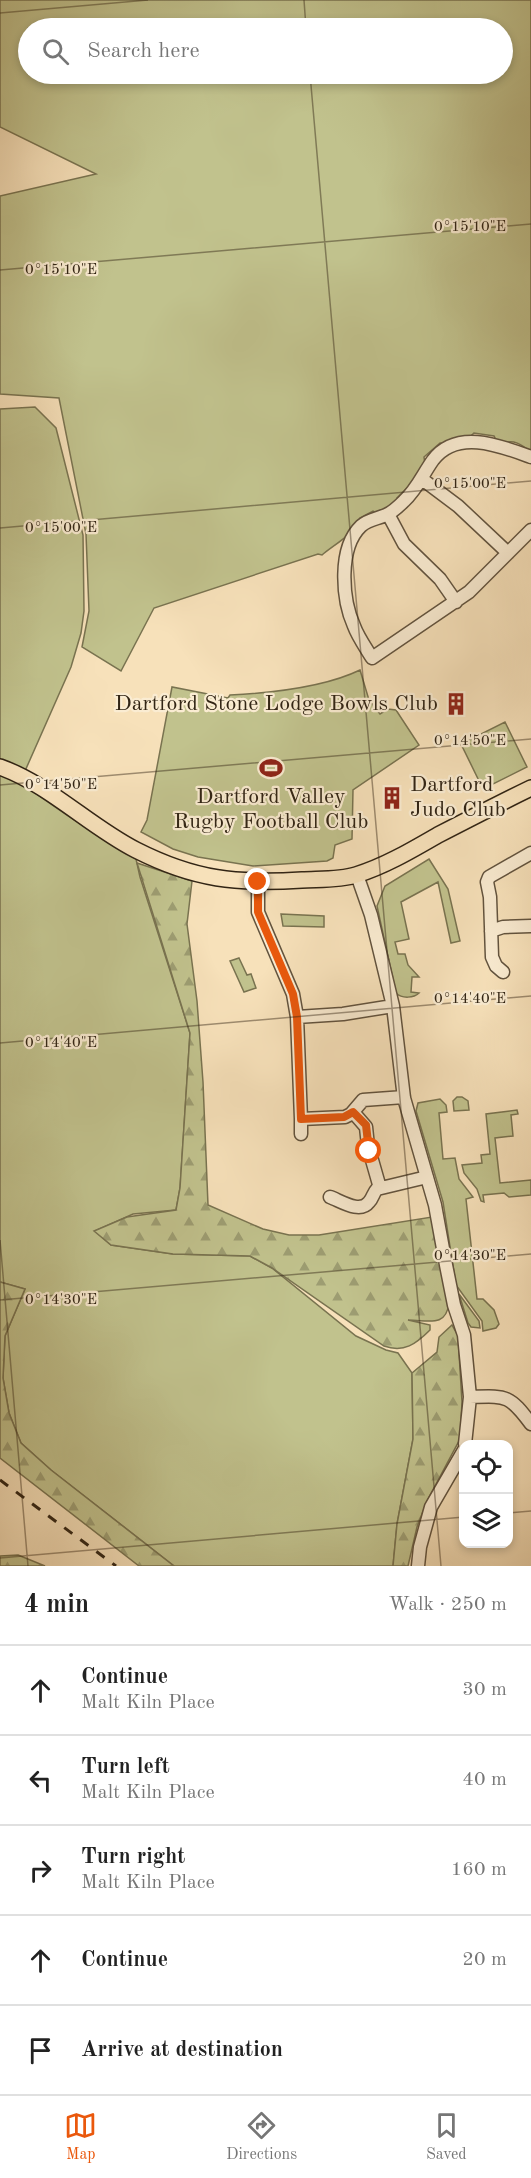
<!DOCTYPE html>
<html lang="en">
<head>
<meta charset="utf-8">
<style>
	body { margin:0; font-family:"Old Standard TT",serif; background:#f2f2f2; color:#222 }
	.controls { position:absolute; right:18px; bottom:18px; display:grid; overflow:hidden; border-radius:12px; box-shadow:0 3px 9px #0003 }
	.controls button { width:54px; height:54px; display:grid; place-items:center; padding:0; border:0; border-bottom:2px solid #e0e0e0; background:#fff; color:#222; font:30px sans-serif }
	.stop { position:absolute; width:18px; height:18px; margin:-14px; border:4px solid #ea580c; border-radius:50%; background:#fff }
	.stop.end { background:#ea580c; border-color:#fff; box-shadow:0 2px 6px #0008 }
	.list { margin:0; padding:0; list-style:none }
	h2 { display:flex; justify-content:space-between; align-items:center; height:78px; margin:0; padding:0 24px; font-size:26px }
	h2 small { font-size:20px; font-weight:400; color:#767676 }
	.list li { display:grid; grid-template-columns:39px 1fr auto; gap:18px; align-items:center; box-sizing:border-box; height:90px; padding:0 24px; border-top:2px solid #e0e0e0 }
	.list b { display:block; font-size:22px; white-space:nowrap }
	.list p { margin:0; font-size:20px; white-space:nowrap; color:#767676 }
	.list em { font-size:20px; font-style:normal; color:#767676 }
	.icon { flex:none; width:33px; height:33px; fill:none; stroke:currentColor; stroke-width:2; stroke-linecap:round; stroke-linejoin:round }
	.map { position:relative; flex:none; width:531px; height:1566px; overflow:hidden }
	.search { position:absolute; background:#fff; box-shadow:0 3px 9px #0003; left:18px; right:18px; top:18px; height:66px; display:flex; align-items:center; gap:15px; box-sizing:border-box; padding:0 21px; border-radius:33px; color:#767676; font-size:22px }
	.sheet { height:528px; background:#fff }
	nav { display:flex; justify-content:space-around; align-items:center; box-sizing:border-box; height:84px; border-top:2px solid #e0e0e0; background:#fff; font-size:16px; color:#767676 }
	nav a { display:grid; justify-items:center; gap:3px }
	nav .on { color:#ea580c }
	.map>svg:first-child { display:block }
	.green { fill:#c1c28d; stroke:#797350; stroke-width:1.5; fill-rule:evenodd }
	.forest { fill:url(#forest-firs); stroke:#797350; stroke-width:1.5 }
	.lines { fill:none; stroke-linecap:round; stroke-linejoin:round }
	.minor-casing { stroke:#62533e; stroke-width:15 }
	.major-casing { stroke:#312414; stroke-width:18 }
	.minor { stroke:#faecd2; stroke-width:12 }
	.major { stroke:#f7e1ba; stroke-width:15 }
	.rail { stroke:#312414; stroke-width:3; stroke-dasharray:10 10; stroke-linecap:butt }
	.route { stroke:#ea580c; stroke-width:8 }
	.ticks { fill:none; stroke:#312414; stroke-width:1.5; stroke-opacity:0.45 }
	.labels { text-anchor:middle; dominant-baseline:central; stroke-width:4.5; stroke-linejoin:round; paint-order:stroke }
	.poi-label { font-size:22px; fill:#312414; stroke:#faecd2; text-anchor:end }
	.ticks-label { font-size:15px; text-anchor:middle; fill:#312414; stroke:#faecd2; stroke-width:4.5; stroke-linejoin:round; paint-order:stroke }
</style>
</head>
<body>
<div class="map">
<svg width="531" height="1566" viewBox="0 0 531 1566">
	<defs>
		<pattern id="forest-firs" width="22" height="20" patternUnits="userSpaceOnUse" patternTransform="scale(1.5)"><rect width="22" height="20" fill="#c1c28d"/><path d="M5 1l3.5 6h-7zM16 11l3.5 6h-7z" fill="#9d9d72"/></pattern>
	</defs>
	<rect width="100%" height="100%" fill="#f7e1ba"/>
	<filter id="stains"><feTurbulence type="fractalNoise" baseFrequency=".00333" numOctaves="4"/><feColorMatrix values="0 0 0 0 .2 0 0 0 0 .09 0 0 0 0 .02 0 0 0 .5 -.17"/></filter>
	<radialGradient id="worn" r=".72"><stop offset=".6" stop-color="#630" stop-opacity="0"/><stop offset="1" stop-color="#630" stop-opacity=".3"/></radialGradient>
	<path class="green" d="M0,0h531v452c-9,-7 -18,-14 -29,-8l-5,-2 -3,-6 -20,-3c-7,8 -24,12 -34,10l-16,14 1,7 -14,23 -4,1 -10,10 1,3 -20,13 -5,-3 -13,7c-1,13 -28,28 -38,37l-4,-1 -164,54 -33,63 -39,-24 7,-36 -3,-77 -27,-136 -59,-4v-198l96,-22 -96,-47zM28,28h474v46h-474z
		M35,407l21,21 27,107 1,76 -3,22 -10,34 -46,104 -25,-11v-351z
		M360,670l9,30 11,14 8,-5 8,1 23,35 -66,45 -1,49 -17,6 -2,13 -6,3 -74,5 -55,-9 -25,-8 -32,-17 6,-12 25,-133 56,11 2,-3c39,-2 95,-8 130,-25z
		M505,722l22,45 -44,22 -22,-45z
		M0,775l19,7 48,33 69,44 4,18 50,156 -10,155 -4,22 -43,4 -38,17 16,14 62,9 77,2 22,12 84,68 30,14 12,3 14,20 1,66 -16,85 -4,42h-219l-123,-96 -30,-27 -12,-30 -6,-35 2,-42 20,-47 -25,-7z
		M429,859l19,30 12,52 -9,2 -13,-61 -37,20 8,37 -14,3 3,12h7l3,11 11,12h-7l-1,15 8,1c-5,5 -17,6 -23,0l-19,-87 8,-20z
		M281,914l43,2v11l-41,-1z
		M239,958l8,17 4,-1 5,14 -12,4 -14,-31z
		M457,1097h5l6,4 1,9 -15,1 -1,-10z
		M440,1099l6,6 1,7 -8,1 4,46 12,-1 4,21 14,18 -7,2 11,100h6l11,11 5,14 -3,4 -13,3 -1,-10 -26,-36 -13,-83 -27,-91 2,-8z
		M517,1110l1,4 -7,1 2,21 -18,2 5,45 31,-3v15l-22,2 -5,-4 -21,2 1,7 -3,-1 -4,-12 -13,-16 -2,-8 20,-2 -1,-8 9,-1 -4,-40z
		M459,1294l20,27 1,7 -9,-1 -3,-4z"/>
	<path class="forest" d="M137,863l55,18 -5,43 10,77 6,81 5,123 55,24 26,6h30l113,-18 17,86c-3,25 -21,17 -41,17l22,5v5c-14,14 -26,23 -46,16l-112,-78 -22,-12 -77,-2 -62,-9 -17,-14 33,-14 49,-7 4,-22 10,-155z
		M0,1282l25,7 -20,47 -2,42 6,35 12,30 30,27 123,96h-35l-139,-108z
		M452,1325l6,11 4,66 -2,37 -33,62 -10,26 -9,39h-15l4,-42 16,-85 -1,-66 25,-21 2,-15z
		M18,1555l27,11h-45v-10z"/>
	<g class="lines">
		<g class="minor-casing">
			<path id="minor" d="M531,457c-30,-11 -74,-29 -98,3 -10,14 -16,29 -29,41 -5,5 -11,11 -18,14 -9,4 -17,4 -25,11 -23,22 -19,73 -7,100 4,11 12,22 18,32l97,-66 62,-62
				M422,479l36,27 50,47
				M388,514l16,30 36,35 16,23
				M357,875l14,40 22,91 11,92 31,107 11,60 8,40 10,30 6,62 -5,47
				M258,882v30l35,82 4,23 4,102 44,-2 6,-3 12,-14 41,-3
				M491,931l12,-4 28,-1
				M503,972l-7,-6 -4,-9 -2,-60 -3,-15 2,-5 42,-24
				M297,1017l46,-3 50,-8
				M353,1112l13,15 2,19 12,42
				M301,1119v15
				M330,1197c11,4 30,17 39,5 4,-4 4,-9 8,-13l50,-12
				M470,1397c36,-1 39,-3 61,27
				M418,1566l2,-19 11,-40 33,-57"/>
		</g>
		<g class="major-casing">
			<path id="major" d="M0,767c50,18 89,59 136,83 59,30 101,34 166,30 18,-1 38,0 54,-5 29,-9 56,-25 82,-40 31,-16 62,-32 93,-47"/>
		</g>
		<use href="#minor" class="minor"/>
		<use href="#major" class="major"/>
		<path class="rail" d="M0,1480l116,86"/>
	</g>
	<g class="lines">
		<path class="route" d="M258,882v30l35,82 4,23 4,102 43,-2 9,-5 13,13 3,26"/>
	</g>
	<path class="ticks" d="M304,0l2,28M0,13l148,-13M310,74l131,1492M0,270l531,-46M0,528l531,-47M0,785l531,-46M0,1043l531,-47M0,1240l28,326M0,1300l531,-46M508,1513l23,-2M0,1558l464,-41"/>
	<defs>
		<g id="building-bare" transform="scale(1.8)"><path d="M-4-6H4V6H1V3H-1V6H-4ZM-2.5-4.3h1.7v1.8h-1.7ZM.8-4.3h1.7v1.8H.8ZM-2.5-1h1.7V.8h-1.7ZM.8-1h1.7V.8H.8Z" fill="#8f2418" stroke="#faecd2" stroke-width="2.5" paint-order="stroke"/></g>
		<g id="stadium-bare" transform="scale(1.8)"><path d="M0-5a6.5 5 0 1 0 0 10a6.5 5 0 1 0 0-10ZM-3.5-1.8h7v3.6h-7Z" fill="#8f2418" stroke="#faecd2" stroke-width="2.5" paint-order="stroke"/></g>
	</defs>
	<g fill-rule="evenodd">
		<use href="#building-bare" x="456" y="704"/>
		<use href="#stadium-bare" x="271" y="768"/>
		<use href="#building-bare" x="392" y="798"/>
	</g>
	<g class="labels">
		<g class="poi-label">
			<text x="438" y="704">Dartford Stone Lodge Bowls Club</text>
			<text x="410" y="785" text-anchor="start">Dartford<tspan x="410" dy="25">Judo Club</tspan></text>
			<text x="271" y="797" text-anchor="middle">Dartford Valley<tspan x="271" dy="25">Rugby Football Club</tspan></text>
		</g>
	</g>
	<g class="ticks-label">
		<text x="470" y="231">0°15'10"E</text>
		<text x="61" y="274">0°15'10"E</text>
		<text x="470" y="488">0°15'00"E</text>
		<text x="61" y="532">0°15'00"E</text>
		<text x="470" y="745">0°14'50"E</text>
		<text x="61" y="789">0°14'50"E</text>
		<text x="470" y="1003">0°14'40"E</text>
		<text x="61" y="1047">0°14'40"E</text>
		<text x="470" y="1260">0°14'30"E</text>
		<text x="61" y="1304">0°14'30"E</text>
	</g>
	<rect width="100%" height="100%" filter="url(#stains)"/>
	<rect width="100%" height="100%" fill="url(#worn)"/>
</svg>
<div class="controls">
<button><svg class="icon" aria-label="locate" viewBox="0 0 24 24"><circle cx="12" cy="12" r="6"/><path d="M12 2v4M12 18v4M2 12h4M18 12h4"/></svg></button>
<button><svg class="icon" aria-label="layers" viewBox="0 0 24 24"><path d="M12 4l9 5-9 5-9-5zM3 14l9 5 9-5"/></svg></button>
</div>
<div class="stop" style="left:369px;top:1151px"></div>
<div class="stop end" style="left:258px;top:882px"></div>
<div class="search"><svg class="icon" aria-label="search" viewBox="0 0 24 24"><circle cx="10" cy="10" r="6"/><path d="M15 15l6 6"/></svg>Search here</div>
</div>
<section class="sheet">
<h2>4 min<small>Walk · 250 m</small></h2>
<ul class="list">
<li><svg class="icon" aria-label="ahead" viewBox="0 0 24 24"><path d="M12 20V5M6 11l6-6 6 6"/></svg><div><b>Continue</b><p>Malt Kiln Place</p></div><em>30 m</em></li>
<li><svg class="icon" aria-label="left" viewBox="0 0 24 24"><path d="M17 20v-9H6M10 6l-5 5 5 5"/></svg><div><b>Turn left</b><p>Malt Kiln Place</p></div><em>40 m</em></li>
<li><svg class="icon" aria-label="right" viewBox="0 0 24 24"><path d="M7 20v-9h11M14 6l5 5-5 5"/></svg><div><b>Turn right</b><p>Malt Kiln Place</p></div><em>160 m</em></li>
<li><svg class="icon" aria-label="ahead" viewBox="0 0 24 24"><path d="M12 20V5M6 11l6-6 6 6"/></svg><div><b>Continue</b></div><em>20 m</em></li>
<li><svg class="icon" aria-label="arrive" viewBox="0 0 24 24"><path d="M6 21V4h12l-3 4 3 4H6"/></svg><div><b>Arrive at destination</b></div></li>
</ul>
</section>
<nav>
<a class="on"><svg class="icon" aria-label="map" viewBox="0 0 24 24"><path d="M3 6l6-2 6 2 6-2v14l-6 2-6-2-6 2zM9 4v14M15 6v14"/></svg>Map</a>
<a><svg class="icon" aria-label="directions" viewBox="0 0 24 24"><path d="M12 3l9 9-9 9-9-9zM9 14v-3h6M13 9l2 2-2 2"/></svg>Directions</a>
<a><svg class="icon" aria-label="saved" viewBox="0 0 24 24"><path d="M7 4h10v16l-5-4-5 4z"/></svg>Saved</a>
</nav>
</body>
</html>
